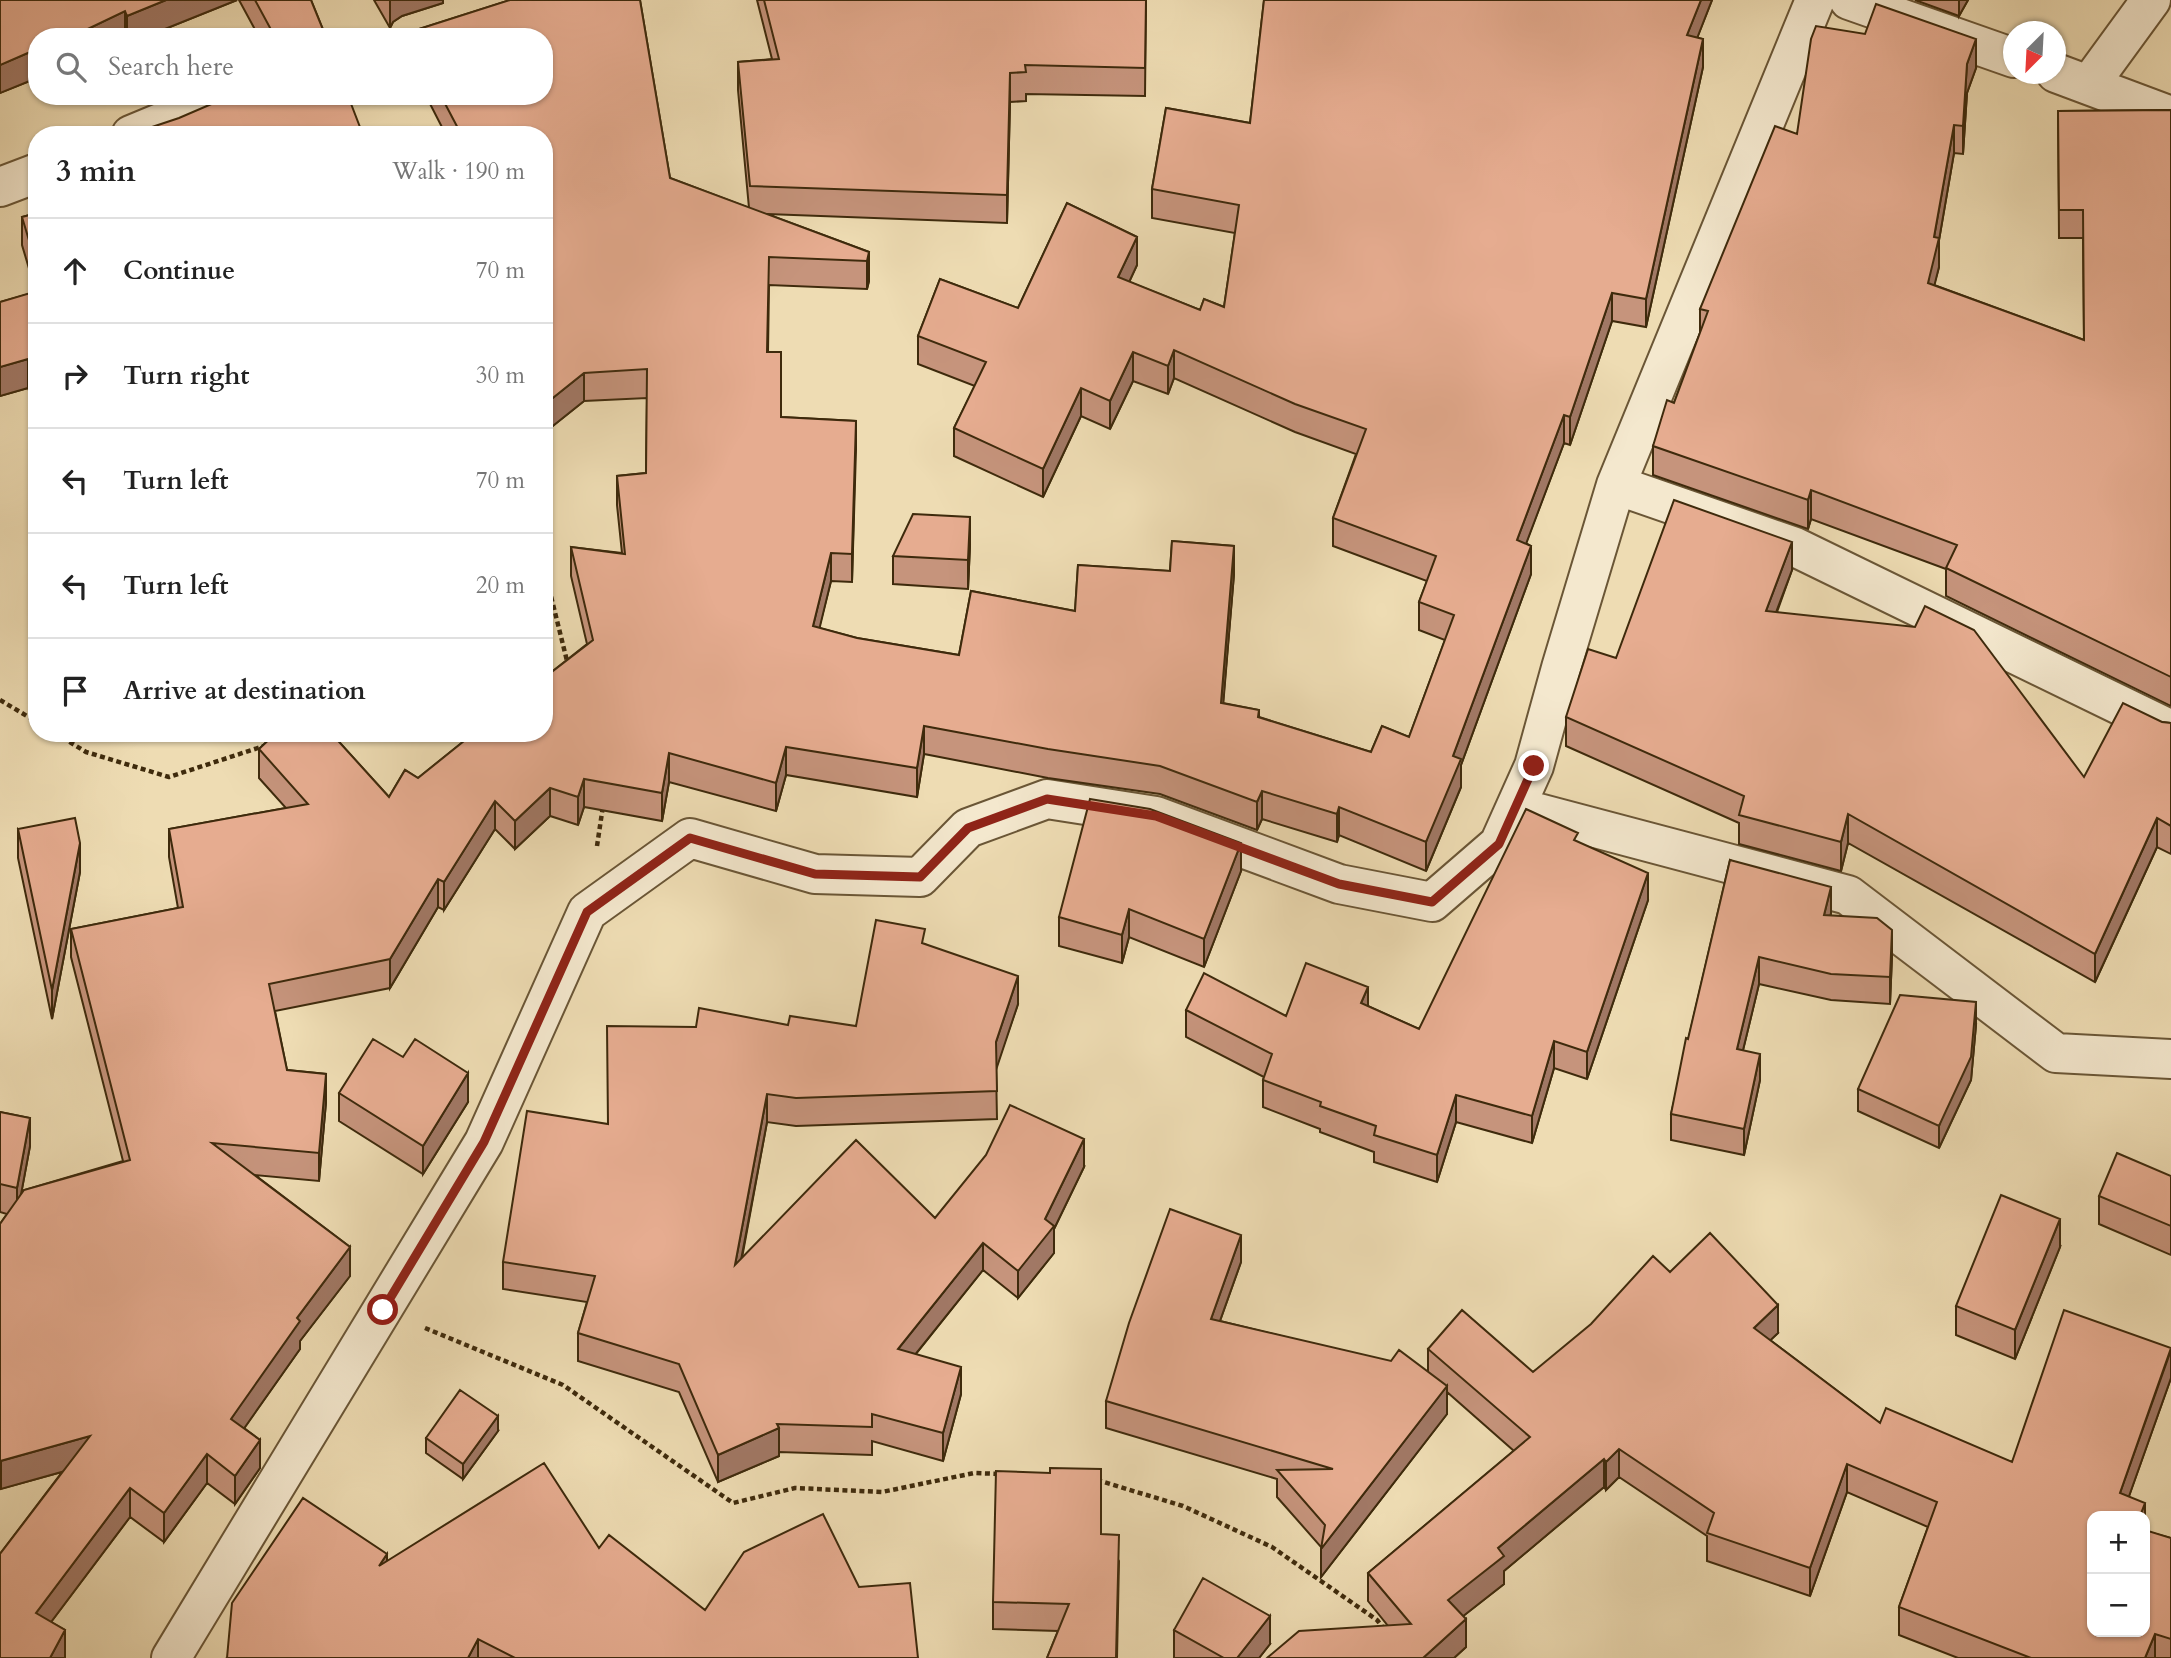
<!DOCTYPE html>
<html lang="en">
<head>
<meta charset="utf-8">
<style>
	body { margin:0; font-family:Cardo,serif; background:#f2f2f2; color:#222 }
	.controls { position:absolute; right:21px; bottom:21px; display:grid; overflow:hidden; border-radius:14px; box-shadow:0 2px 5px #0004 }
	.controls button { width:63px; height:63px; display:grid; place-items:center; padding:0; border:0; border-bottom:2px solid #e0e0e0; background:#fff; color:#222; font:35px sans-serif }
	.compass { position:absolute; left:2003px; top:21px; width:63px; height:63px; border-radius:50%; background:#fff; box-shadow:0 2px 5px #0004; rotate:204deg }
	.stop { position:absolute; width:21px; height:21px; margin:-16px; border:5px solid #8f2418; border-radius:50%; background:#fff }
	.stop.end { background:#8f2418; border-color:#fff; box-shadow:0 2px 7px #0008 }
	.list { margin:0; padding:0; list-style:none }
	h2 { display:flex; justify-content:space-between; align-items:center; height:91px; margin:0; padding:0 28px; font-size:30px }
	h2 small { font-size:23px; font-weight:400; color:#767676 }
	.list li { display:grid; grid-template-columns:46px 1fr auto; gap:21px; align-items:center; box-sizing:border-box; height:105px; padding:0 28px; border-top:2px solid #e0e0e0 }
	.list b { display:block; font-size:26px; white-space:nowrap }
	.list em { font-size:23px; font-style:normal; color:#767676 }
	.icon { flex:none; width:38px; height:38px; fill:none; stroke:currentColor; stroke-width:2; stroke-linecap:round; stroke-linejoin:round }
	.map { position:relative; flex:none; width:2171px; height:1658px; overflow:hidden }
	.search { position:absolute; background:#fff; box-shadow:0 2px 5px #0004; left:28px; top:28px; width:525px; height:77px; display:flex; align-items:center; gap:18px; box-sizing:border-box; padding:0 24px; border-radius:28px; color:#767676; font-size:26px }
	.panel { position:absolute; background:#fff; box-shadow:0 2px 5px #0004; left:28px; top:126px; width:525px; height:616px; border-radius:28px }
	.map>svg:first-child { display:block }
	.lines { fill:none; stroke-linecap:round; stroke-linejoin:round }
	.street-casing { stroke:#6a5636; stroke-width:42 }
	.path { stroke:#3e2a0c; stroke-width:4.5; stroke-dasharray:5 3.5; stroke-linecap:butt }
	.street { stroke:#f4e8ce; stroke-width:38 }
	.wall { fill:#c6947c; stroke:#3e2a0c; stroke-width:2 }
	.shaded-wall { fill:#a17865; stroke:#3e2a0c; stroke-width:2 }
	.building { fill:#e6ac90; stroke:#3e2a0c; stroke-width:2 }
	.route { stroke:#8f2418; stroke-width:9 }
</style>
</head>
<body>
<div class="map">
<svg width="2171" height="1658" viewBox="0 0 2171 1658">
	<rect width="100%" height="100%" fill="#eedcb3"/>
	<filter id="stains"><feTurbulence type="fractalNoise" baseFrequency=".00286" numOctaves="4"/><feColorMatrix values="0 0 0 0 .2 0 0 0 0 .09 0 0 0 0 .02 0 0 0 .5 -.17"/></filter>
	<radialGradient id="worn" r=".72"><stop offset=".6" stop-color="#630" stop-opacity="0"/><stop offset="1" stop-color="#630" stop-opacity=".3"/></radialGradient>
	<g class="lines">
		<g class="street-casing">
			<path id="street" d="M1849,0l165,58
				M2056,73l115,43
				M2089,85l62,-85
				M131,135l94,-39
				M0,187l37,-14
				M1616,485l179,62 376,183
				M1516,807l332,88 208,158 115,6
				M171,1658l313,-516 103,-230 103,-74 125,36 105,3 48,-49 79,-29 109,17 183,68 93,18 67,-58 35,-78 27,-98 55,-183 199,-485"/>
		</g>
		<path class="path" d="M544,555l3,25 21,85
			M0,700l37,22
			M55,733l31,19 83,25 95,-31
			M597,846l6,-40
			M425,1328l138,57 170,118 62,-15 87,4 92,-19 27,1
			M1097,1480l86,26 89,41 105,73 7,9"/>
		<use href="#street" class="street"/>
	</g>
	<path class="wall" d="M0,0h237l-92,37h-108v41l-37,15z
		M239,0h72l15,37h-67z
		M374,0h69v3l-41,13 -9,6 -3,6z
		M510,0h130l30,178 79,30 -11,-118v-28l34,-3 -15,-59h389l-1,96 -119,-2v7l-16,1 -3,121 -240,-9 102,38v29l-2,8 -98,-4 -1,67h13v65l75,4 -4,161 -21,-1 -12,47 38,10 102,17 12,-64 104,20 3,-46 92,6 2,-30 62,5v28l-11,129 36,7v7l112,35 11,-26 27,11 36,-97 -26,-10v-28l8,-21 -94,-35v-28l23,-64 -61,-22 -121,-54 -6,16 -35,-13 -23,48 -29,-13 -38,81 -89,-41v-28l21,-42 -57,-22v-28l22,-57 78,29 49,-105 70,34v28l-8,17 71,28 4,-11 20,8 11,-74 -83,-15v-29l14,-81 84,15 14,-123h448l-15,38 6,1v28l-57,260 -34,-6 -42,124 -6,-2 -38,100 5,3v28l-70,191v22l-35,84 -87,-36 -2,7 -75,-23 -5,11 -97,-36 -112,-16 -124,-24 -7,43 -131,-22 -10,36 -107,-29 -7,39 -78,-14 -6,18 -28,-9 -35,33 -20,-20 -51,81 -6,-3 -48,81 -115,23 12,59 39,4v28l-7,79 -64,-6 95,72v29l-50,65v8l-56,79 16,12v28l-25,36 -28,-21 -43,59 -34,-25 -79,105 14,8v28h-65v-104l62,-82 -62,17v-265l7,-10 -7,-2v-100l30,6v28l-9,48 3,-4 99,-29 -52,-204v-28l107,-21 -9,-51v-28l117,-21 -27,-30v-29l17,-16h55l58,64 16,-27 13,8 56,-45h70v-55l43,-34 -16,-68v-29l51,6 -5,-48v-29l29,-3 1,-75 -63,3 -40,32v-298h-98l-20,-39h118v-59h-138v-7h10z
		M1915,0h53l-9,16z
		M1976,68l-9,25 -4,61 -9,-1 -15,87v27l-5,18 150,55 -1,-102h-24l-1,-127 113,-1v596l-225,-110v-27l-135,-50 -3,10 -155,-54v-29l21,-43 26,-70v-24l97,-175z
		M37,213v199l-9,-24 -28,8v-94l36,-10 -14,-47v-28z
		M970,545l-2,44 -75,-5v-28z
		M1792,570l-15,42 307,165 78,-55 9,1v131l-14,-7 -62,135 -247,-139 -7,28 -102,-27v-21l-173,-77v-29l50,-59z
		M18,829l62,43 -28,147 -34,-161z
		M1578,842l70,58 -61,179 -33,-11 -22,75 -76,-21 -19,60 -63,-20v-10l-54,-20v-3l-57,-22v-27l1,-3 -78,-40v-27l100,6 82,-10 51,23z
		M1730,860l101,53v3l61,40 -2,48 -59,-4 -72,-16 -16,66 17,30 -16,75 -73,-15v-26z
		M1241,871l-37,96 -75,-30 -7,26 -63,-17v-29z
		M925,944l93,60 -22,63 1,52 -201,7 -29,-4 -25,136 193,-40 149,-51 -30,62v24l-36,45 -35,-28 -67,84 45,40 -18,67 -71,-20v14l-93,-3v4l-61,26 -39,-90 -101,-31v-28l9,-31 -84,-13v-27l105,-138 88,-97 160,-1z
		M1976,1025l-5,55 -32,68 -81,-37v-22z
		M403,1057l65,45 -45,72 -84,-53v-28z
		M2171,1176v79l-72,-31v-28z
		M2060,1247l-45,112 -59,-24v-29z
		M1241,1262l-21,59 208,51v-23l105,23 137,-100 108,61 -8,7 110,83 132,39 159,-84 -42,118 16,35 26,7v120h-213l-59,-23v-28l29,-80 -81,-35 -37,104 -103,-35v-25l-88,-59 -13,13 -2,-3 -100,84v13l-41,32 3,31 -12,11h-187l121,-32 -20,-25v-28l146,-122 -67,-59v22l-126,163 1,-29 -45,-51v-18l-171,-51v-27z
		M498,1431l-35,48 -37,-26v-15z
		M1101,1534l18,27 -2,97h-70l11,-27 -65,-2v-27z
		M599,1548l106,62 154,-23 59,71h-691l160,-97z
		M1174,1630l96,14 -11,14h-85z"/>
	<path class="shaded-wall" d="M166,0h71l-92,37h-18v-21z
		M390,0h53v3l-41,13 -9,6 -3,6z
		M1701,0h11l-25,64v-29z
		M1959,0h9l-9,16z
		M125,11v26h-54z
		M1703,39v28l-57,260v-28z
		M1976,39v29l-9,25 -4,61v-28l4,-62z
		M37,49v29l-37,15v-28z
		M1010,73v29l-3,121v-28z
		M1954,125v28l-15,87v27l-11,44v-28l6,-46z
		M1137,237v28l-19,41v-29z
		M869,252v29l-2,8v-28z
		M1612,293v28l-42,124v-28z
		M1174,350v28l-6,16v-28z
		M1133,352v29l-23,48v-28z
		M28,359v29l-28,8v-29z
		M584,373v28l-40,32v-28z
		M1081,388v28l-38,81v-28z
		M1564,415v28l-47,125v-28z
		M856,421v28l-4,133v-28z
		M1811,490v29l-3,10v-29z
		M970,517v28l-2,44v-29z
		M1792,542v28l-26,69v-28z
		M1234,546v28l-13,157v-28z
		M1531,546v28l-70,191v22l-35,84v-29l27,-86z
		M831,553v28l-18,74v-29z
		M924,726v28l-7,43v-29z
		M786,747v28l-10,36v-28z
		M669,753v29l-7,39v-28z
		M584,779v28l-6,18v-28z
		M550,788v28l-35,33v-28z
		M1262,791v28l-5,11v-28z
		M495,801v28l-51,81v-28z
		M1339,807v28l-2,7v-28z
		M1848,814v29l-7,28v-29z
		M2157,818v29l-62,135v-28z
		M80,843v29l-28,147v-29z
		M1241,843v28l-37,96v-28z
		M1648,873v27l-61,179v-27z
		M438,879v28l-48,81v-29z
		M1831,887v26l-7,28v-26z
		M1129,909v28l-7,26v-28z
		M1892,930v26l-2,48v-27z
		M1759,957v27l-22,91v-26z
		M1018,976v28l-22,66v-28z
		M1368,987v27l-7,-11z
		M1976,1002v23l-5,55 -32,68v-22z
		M1554,1041v27l-22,75v-27z
		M1760,1054v26l-16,75v-26z
		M468,1073v29l-45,72v-28z
		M326,1074v28l-7,79v-28z
		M767,1094v28l-32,170v-27z
		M1456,1095v27l-19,60v-27z
		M30,1118v28l-13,70v-28z
		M1084,1139v28l-30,62v24l-36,45v-27l27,-52z
		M2060,1219v28l-45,112v-29z
		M1241,1235v27l-30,84v-27z
		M983,1243v27l-85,106v-27z
		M350,1247v29l-50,65v8l-69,98v-28l66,-101z
		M1778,1305v28l-24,23v-28z
		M2171,1350v28l-49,138 -2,-23z
		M961,1367v27l-18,67v-28z
		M1447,1386v28l-126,163v-28z
		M498,1416v15l-35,48v-15z
		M779,1428v28l-61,26v-27z
		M90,1436v28l-89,25v-28z
		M260,1440v28l-25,36v-28z
		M1619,1449v28l-13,13v-28z
		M207,1454v29l-43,59v-29z
		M1604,1459v28l-100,84v13l-56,44v-28l50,-52z
		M1847,1464v28l-37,104v-28z
		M130,1488v29l-94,125v-29z
		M2145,1503v29v-16h-5z
		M387,1554v30l-8,-18z
		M1270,1616v28l-11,14h-22z
		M1466,1619v28l-12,11h-31z
		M65,1630v28h-15z
		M2155,1634v24h-10z
		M478,1639v19h-10z"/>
	<path class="building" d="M0,0h166l-39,16 -2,-5 -54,26h-34v12l-37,16z
		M255,0h56l15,37h-51z
		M510,0h130l30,178 199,74 -2,9 -98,-4 -2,95h14v65l75,4 -4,133 -21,-1 -18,73 44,12 102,17 12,-64 104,20 3,-46 92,6 2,-30 62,5 -13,157 38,7 -1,7 113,35 11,-26 27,11 45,-122 -35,-13 17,-46 -103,-38 33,-89 -71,-25 -121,-54 -6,16 -35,-14 -23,49 -29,-13 -38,81 -89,-41 32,-66 -68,-26 22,-57 78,29 49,-105 70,34 -19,40 82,33 4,-11 20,8 15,-102 -87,-16 14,-81 84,15 14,-123h437l-14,35 16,4 -57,260 -34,-6 -42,124 -6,-2 -47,125 14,6 -78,210 8,3 -35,83 -87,-35 -2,7 -75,-23 -5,11 -97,-36 -112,-17 -124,-23 -7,42 -131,-21 -10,36 -107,-30 -7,40 -78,-14 -6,18 -28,-9 -35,33 -20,-20 -51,81 -6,-3 -48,80 -121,25 18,86 39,4 -7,79 -107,-10 138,104 -53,71 3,3 -69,98 29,21 -25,36 -28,-22 -43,59 -34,-25 -94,125 29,17 -15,28h-50v-104l90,-118 -90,25v-237l24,-34 106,-30 -59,-231 112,-22 -14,-78 139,-25 -49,-55 17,-16h55l58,64 16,-27 13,8 56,-45h70v-55l49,-38 -22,-93 54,7 -8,-78 29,-3 1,-104 -63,4 -40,32v-270h-86l3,-1 -20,-38h103v-59h-134l-4,-7h10z
		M764,0h382l-1,68 -120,-3 1,7 -16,1 -3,122 -257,-9 -12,-124 41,-3z
		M1876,4l100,35 -9,25 -4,62 -9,-1 -20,112 5,1 -11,45 156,57 -1,-130h-24l-1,-99 113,-1v567l-225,-109 11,-23 -146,-55 -3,10 -155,-54 14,-46 7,3 34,-92 -8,-2 75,-183 22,8 14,-95 5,-13 49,8z
		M230,96h118l15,39h-235l51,-17z
		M37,213v54l-15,-50z
		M37,291v93l-9,-25 -28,8v-65z
		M1674,500l118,42 -26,69 149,16 10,-21 49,24 110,147 39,-74 39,19 9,1v103l-14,-8 -62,136 -247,-140 -7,28 -102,-27 5,-19 -178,-79 22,-68 28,9z
		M913,514l57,3 -2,43 -75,-4z
		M1090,799l60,10 91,34 -37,96 -75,-30 -7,26 -63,-18z
		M1526,809l52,24 -4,7 74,33 -61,179 -33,-11 -22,75 -76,-21 -19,60 -63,-20 2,-9 -56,-20 1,-4 -58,-22 9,-26 -86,-44 18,-37 82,43 20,-53 62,24 -7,16 58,26z
		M75,818l5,25 -28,147 -34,-161z
		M1730,860l101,27 -7,28 53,3 15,12 -2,47 -59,-3 -72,-17 -22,92 23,5 -16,75 -73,-15 15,-76 2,1z
		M876,920l49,9 -3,14 96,33 -22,66 1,49 -201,7 -29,-4 -32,171 121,-125 79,78 51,-63 24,-50 74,34 -39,80 9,7 -36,45 -35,-28 -85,106 63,18 -18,66 -71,-19v13l-95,-3 2,4 -61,27 -39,-91 -101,-31 17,-57 -92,-14 24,-151 81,13 -1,-98 89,1 3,-19 89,17 2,-9 66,10z
		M1900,995l76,7 -5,55 -32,69 -81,-37z
		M373,1039l30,18 12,-18 53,34 -45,73 -84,-53z
		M0,1112l30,6 -13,70 -17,-4z
		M2117,1153l54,23v50l-72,-30z
		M2001,1195l59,24 -45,111 -59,-24z
		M1170,1209l71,26 -30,84 180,42 8,-11 48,36 -126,163 4,-24 -48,-55 56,-1 -227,-68 23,-78z
		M1710,1233l68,72 -24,23 126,95 6,-15 126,54 52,-152 107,38 -51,145 25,10 -5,13h-48v116h53v-102l26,8v101l-16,-5 -10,24h-114l-132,-51 38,-105 -90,-38 -37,104 -103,-35 7,-20 -95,-64 -13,13 -2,-3 -106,89 6,8 -56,44 18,19 -43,39h-156l32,-27 112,-7 -43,-51 162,-136 -102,-88 34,-39 71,62 58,-48 62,-68 17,16z
		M460,1390l38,26 -35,48 -37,-26z
		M544,1463l55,85 10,-13 96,75 39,-58 79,-38 36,73 51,-4 8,75h-403l-37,-19 -10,19h-241l5,-55 71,-105 84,56 -8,12z
		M1050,1468l51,1v65l18,1 -3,123h-69l22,-54 -76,-2 3,-131 54,2z
		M1203,1578l67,38 -33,42h-13l-50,-28z"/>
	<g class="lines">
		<path class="route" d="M383,1310l101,-168 103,-230 103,-74 125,36 105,3 48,-49 79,-29 109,17 183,68 93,18 67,-58 35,-78"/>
	</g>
	<rect width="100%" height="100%" filter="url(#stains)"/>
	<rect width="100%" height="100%" fill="url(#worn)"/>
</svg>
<div class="controls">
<button>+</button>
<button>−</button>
</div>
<svg class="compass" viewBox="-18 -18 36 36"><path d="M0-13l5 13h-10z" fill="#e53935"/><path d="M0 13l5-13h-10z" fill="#767676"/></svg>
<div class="stop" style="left:383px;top:1310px"></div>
<div class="stop end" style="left:1534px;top:766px"></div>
<div class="search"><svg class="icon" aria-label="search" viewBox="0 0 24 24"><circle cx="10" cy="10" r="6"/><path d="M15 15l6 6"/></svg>Search here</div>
<section class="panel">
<h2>3 min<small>Walk · 190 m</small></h2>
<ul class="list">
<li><svg class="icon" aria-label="ahead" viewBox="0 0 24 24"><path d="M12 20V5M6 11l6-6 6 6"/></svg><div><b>Continue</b></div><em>70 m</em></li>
<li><svg class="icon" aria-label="right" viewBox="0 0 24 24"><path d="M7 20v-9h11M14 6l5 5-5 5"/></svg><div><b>Turn right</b></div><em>30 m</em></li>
<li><svg class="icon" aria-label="left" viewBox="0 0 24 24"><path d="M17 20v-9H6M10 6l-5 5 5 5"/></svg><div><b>Turn left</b></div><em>70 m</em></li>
<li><svg class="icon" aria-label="left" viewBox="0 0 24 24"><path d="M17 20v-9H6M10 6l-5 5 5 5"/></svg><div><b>Turn left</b></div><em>20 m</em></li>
<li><svg class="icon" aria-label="arrive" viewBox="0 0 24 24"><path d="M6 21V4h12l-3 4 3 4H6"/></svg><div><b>Arrive at destination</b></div></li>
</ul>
</section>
</div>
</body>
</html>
